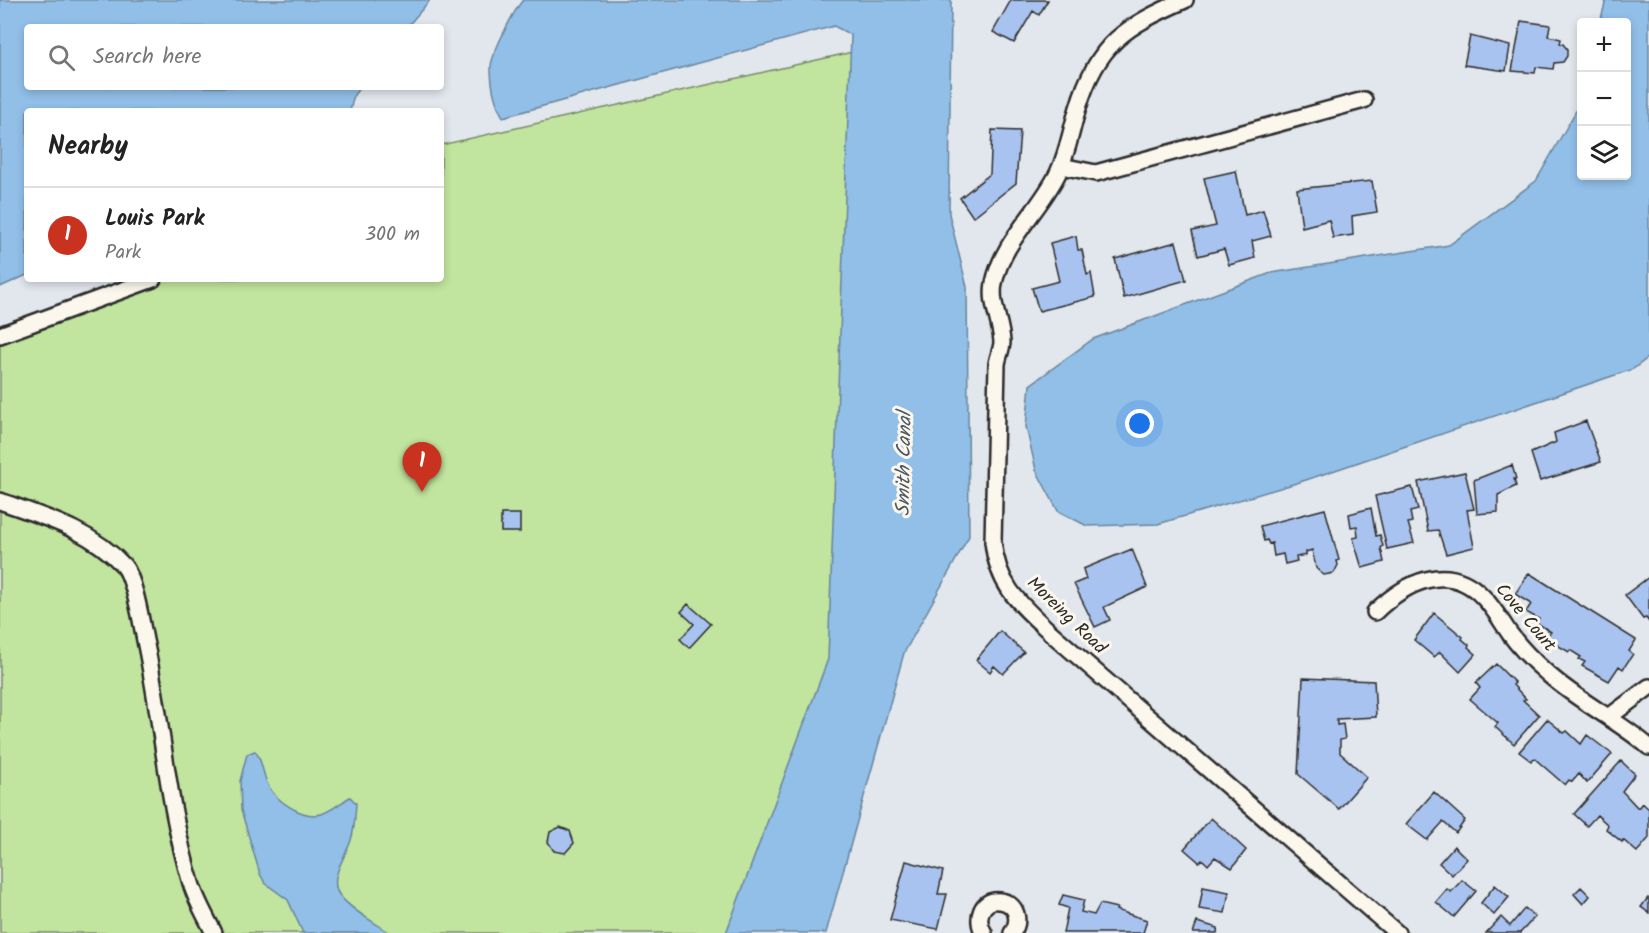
<!DOCTYPE html>
<html lang="en">
<head>
<meta charset="utf-8">
<style>
	body { margin:0; font-family:Kalam,sans-serif; background:#f2f2f2; color:#222 }
	.controls { position:absolute; right:18px; top:18px; display:grid; overflow:hidden; border-radius:6px; box-shadow:0 3px 9px #0003 }
	.controls button { width:54px; height:54px; display:grid; place-items:center; padding:0; border:0; border-bottom:2px solid #e0e0e0; background:#fff; color:#222; font:30px sans-serif }
	.you { position:absolute; left:1140px; top:424px; width:21px; height:21px; margin:-15px; border:4px solid #fff; border-radius:50%; background:#1a73e8; box-shadow:0 0 0 9px #1a73e833 }
	.badge { display:grid; place-items:center; width:39px; height:39px; border-radius:50%; background:#c8321e; color:#fff; font-size:20px; font-weight:700 }
	.pin { position:absolute; translate:-50% -50px; filter:drop-shadow(0 2px 3px #0008) }
	.pin::after { content:''; position:absolute; top:32px; width:21px; height:18px; background:inherit; clip-path:polygon(0 0,100% 0,50% 100%) }
	.list { margin:0; padding:0; list-style:none }
	h2 { display:flex; justify-content:space-between; align-items:center; height:78px; margin:0; padding:0 24px; font-size:26px }
	h2 small { font-size:20px; font-weight:400; color:#767676 }
	.list li { display:grid; grid-template-columns:39px 1fr auto; gap:18px; align-items:center; box-sizing:border-box; height:96px; padding:0 24px; border-top:2px solid #e0e0e0 }
	.list b { display:block; font-size:22px; white-space:nowrap }
	.list p { margin:0; font-size:20px; white-space:nowrap; color:#767676 }
	.list em { font-size:20px; font-style:normal; color:#767676 }
	.icon { flex:none; width:33px; height:33px; fill:none; stroke:currentColor; stroke-width:2; stroke-linecap:round; stroke-linejoin:round }
	.map { position:relative; flex:none; width:1649px; height:933px; overflow:hidden }
	.search { position:absolute; background:#fff; box-shadow:0 3px 9px #0003; left:24px; top:24px; width:420px; height:66px; display:flex; align-items:center; gap:15px; box-sizing:border-box; padding:0 21px; border-radius:6px; color:#767676; font-size:22px }
	.panel { position:absolute; background:#fff; box-shadow:0 3px 9px #0003; left:24px; top:108px; width:420px; height:174px; border-radius:6px }
	.map>svg:first-child { display:block }
	.green { fill:#c1e49e; stroke:#768864; stroke-width:1.5 }
	.water { fill:#91bfe8; stroke:#68849c; stroke-width:1.5 }
	.building { fill:#a9c3f0; stroke:#2b2b2b; stroke-width:1.5 }
	.lines { fill:none; stroke-linecap:round; stroke-linejoin:round }
	.minor-casing { stroke:#2b2b2b; stroke-width:20 }
	.minor { stroke:#fbf7ec; stroke-width:15 }
	.labels { text-anchor:middle; dominant-baseline:central; stroke-width:6; stroke-linejoin:round; paint-order:stroke }
	.street-label { font-size:18px; fill:#2b2b2b; stroke:#fbf7ec }
	.water-label { font-size:20px; font-style:italic; fill:#4a5764; stroke:#fbf7ec }
</style>
</head>
<body>
<div class="map">
<svg width="1649" height="933" viewBox="0 0 1649 933">
	<rect width="100%" height="100%" fill="#e2e7ed"/>
	<filter id="ink" filterUnits="userSpaceOnUse"><feTurbulence type="fractalNoise" baseFrequency=".0167" numOctaves="2"/><feDisplacementMap in="SourceGraphic" scale="12" xChannelSelector="R" yChannelSelector="G"/><feConvolveMatrix kernelMatrix="1 2 1 2 8 2 1 2 1" color-interpolation-filters="sRGB"/></filter>
	<g filter="url(#ink)">
		<path class="green" d="M866,49l-30,599 -109,285h-727v-598l160,-56h281v-134z"/>
		<path class="water" d="M0,0h430l-23,27h-380v60h333l-6,8 -4,16h-323v164l-27,12z
			M523,0h428l-2,214 18,73 2,249 -65,117 -78,280h-100l102,-274 23,-624 -17,-9 -331,91c-8,-14 -12,-33 -12,-50 0,-12 23,-57 32,-67z
			M1606,0h43v357l-16,12 -333,113 -142,42 -71,2 -29,-15 -22,-41 -10,-43 4,-42 63,-46 178,-66 178,-28 87,-64 41,-72 4,-17 1,84h44v-154h-26z
			M255,751c8,10 7,22 13,34 8,16 31,31 49,30 11,-1 23,-12 33,-18l6,6c-1,12 -1,25 -5,37 -5,17 -25,40 -10,57 13,15 33,25 49,36h-87l-15,-33 -23,-17 -5,-9 -19,-64 -1,-29 7,-27z"/>
		<path class="building" d="M1011,0h37l-9,15 -6,-4 -19,32 -21,-11z
			M1521,21l29,4 -2,11 13,3 -1,5h3l4,5v7l-4,6 -9,1 -1,6 -17,-2 -1,6 -23,-2z
			M1470,36l40,10 -4,25 -42,-6z
			M992,130l28,1 -4,52 -43,34 -13,-19 30,-24z
			M1236,171l9,44 18,-5 8,26 -19,5 3,17 -26,7 -5,-16 -26,7 -6,-25 24,-5 -12,-48z
			M1372,181l5,31 -25,4 1,19 -20,3 -4,-18 -27,7 -5,-38z
			M1076,236l2,14h4l5,25 4,-2 4,24 -56,14 -7,-23 27,-7 -9,-38z
			M1176,242l10,38 -62,18 -9,-39z
			M1586,421l15,41 -61,19 -9,-28 25,-11 -2,-9z
			M1512,465l4,14h-2l2,7 -18,9v17l-21,2 -3,-34z
			M1465,472l9,37 -7,1 7,37 -28,7 -8,-24 -10,1 -10,-49z
			M1412,487l6,23 -8,2 2,10 -4,1 6,20 -27,6 -12,-53z
			M1371,508l5,28 4,-1 3,11 -2,2 3,14 -22,6 -9,-30 5,-1 -1,-11 -6,1 -2,-13z
			M1325,509l14,51 -2,1 1,4 -4,8 -10,2 -4,-3 -4,-4 -4,-18 -6,2v3l-10,2 1,4 -12,3 -2,-10 -9,2 -2,-13 -3,1 -2,-4 -3,1 -4,-15z
			M501,514h19v18h-19z
			M1132,549l15,38 -43,20 6,13 -15,7 -21,-43 12,-5 -3,-10z
			M1529,573l107,67 -7,11 4,3 -10,15 -4,-3 -10,15 -27,-15 3,-4 -6,-3 2,-2 -11,-7 -1,2 -24,-14 6,-6 -14,-9 2,-4 -13,-7 5,-8 -16,-10z
			M1649,577v45l-3,-4 -3,1 -18,-24z
			M688,604l23,20 -22,24 -9,-9 14,-15 -13,-12z
			M1434,613l29,24 -1,2 7,6 -1,2 8,7 -16,18 -20,-20 -6,5 -20,-17z
			M1000,631l24,21 -21,22 -9,-8 -4,6 -14,-12z
			M1496,664l19,19 -2,2 13,14 -3,1 16,15 -25,29 -19,-17 3,-4 -28,-24 10,-11 -4,-5z
			M1303,678l71,3 2,36 -39,2v6l6,-1 2,15 -5,1v13l27,24 -28,32 -41,-35z
			M1547,719l17,14 3,-2 14,13 6,-9 25,19 -25,29 -8,-9 -7,8 -3,-2 -4,5 -31,-27 -3,3 -12,-9z
			M1621,761l14,13 -13,17 16,17 4,-5 7,6v29l-12,14 -14,-12 -1,2 -16,-13 2,-4 -11,-10 -10,11 -13,-12z
			M1434,792l31,28 -9,13 -13,-11 -16,18 -21,-16z
			M1211,818l35,32 -14,18 -17,-11 -7,8 -6,-6 -3,3 -15,-13z
			M560,827l10,4 4,12 -9,10 -11,-2 -6,-9 2,-10z
			M1454,846l13,13 -15,16 -13,-12z
			M906,861l37,10 -5,23h9l-9,35 -48,-9z
			M1462,880l14,11 -22,26 -18,-15 11,-13 4,3z
			M1495,885l14,12 -15,18 -13,-12z
			M1203,887l26,5 -4,21 -26,-4z
			M1581,887l9,9 -7,8 -9,-10z
			M1063,895l21,5 -3,12 13,3 6,-11 17,4 -1,2 31,10 -4,13h-80l5,-25 -9,-3z
			M1648,898l1,1v14l-8,-6z
			M1525,908l10,9 -15,16h-34l15,-16 9,9z
			M1197,922l21,6 -1,5h-24z"/>
		<g class="lines">
			<g class="minor-casing">
				<path id="minor" d="M1185,0c-59,26 -88,43 -107,108 -7,22 -10,44 -20,65 -19,39 -55,67 -64,110 -4,21 7,38 8,59 0,6 -4,15 -5,22l-4,178c5,45 27,62 58,91l346,300
					M1061,166l35,7 268,-73
					M0,335l153,-56
					M0,501c44,16 91,29 124,65 11,13 18,61 22,79 16,77 22,163 45,238 5,17 15,34 23,50
					M1375,612c30,-29 73,-52 108,-15 11,11 18,24 27,37 11,15 24,28 38,40 31,28 70,46 101,73
					M1609,717l40,-30
					M984,933c-9,-13 -3,-35 16,-32 17,2 21,20 12,32"/>
			</g>
			<use href="#minor" class="minor"/>
		</g>
	</g>
	<g class="labels">
		<g class="street-label">
			<text transform="translate(1066 616) rotate(44)">Moreing Road</text>
			<text transform="translate(1525 618) rotate(50)">Cove Court</text>
		</g>
		<g class="water-label">
			<text transform="translate(905 464) rotate(-89)">Smith Canal</text>
		</g>
	</g>
</svg>
<div class="controls">
<button>+</button>
<button>−</button>
<button><svg class="icon" aria-label="layers" viewBox="0 0 24 24"><path d="M12 4l9 5-9 5-9-5zM3 14l9 5 9-5"/></svg></button>
</div>
<div class="you"></div>
<div class="pin badge" style="left:422px;top:492px">1</div>
<div class="search"><svg class="icon" aria-label="search" viewBox="0 0 24 24"><circle cx="10" cy="10" r="6"/><path d="M15 15l6 6"/></svg>Search here</div>
<section class="panel">
<h2>Nearby<small></small></h2>
<ul class="list">
<li><span class="badge">1</span><div><b>Louis Park</b><p>Park</p></div><em>300 m</em></li>
</ul>
</section>
</div>
</body>
</html>
